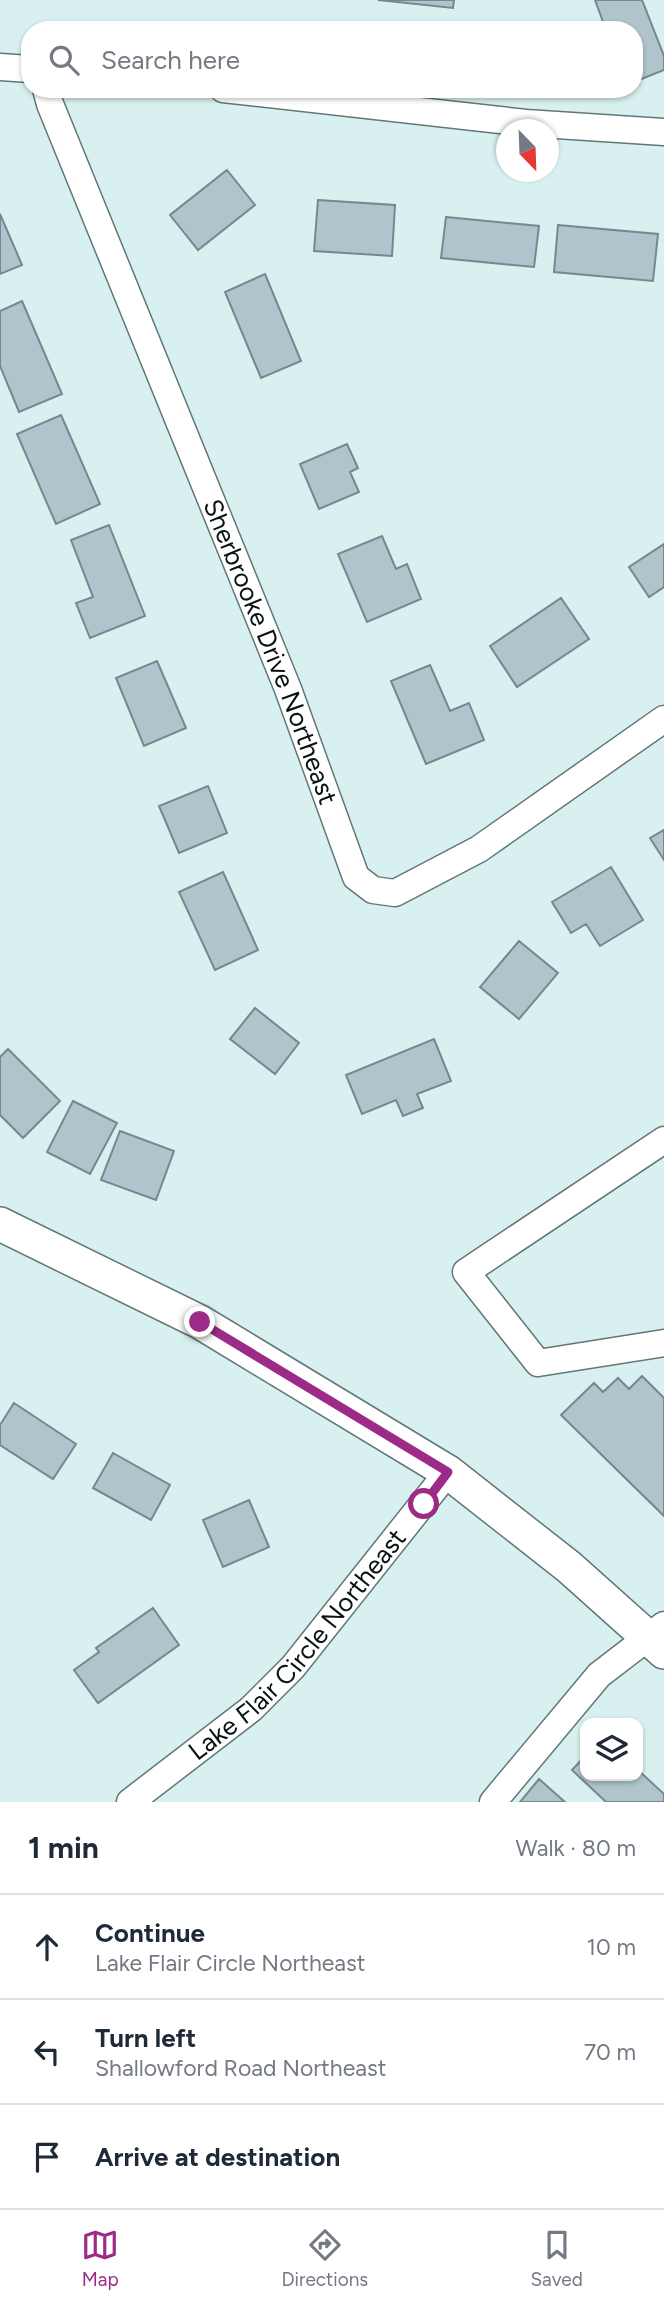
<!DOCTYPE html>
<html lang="en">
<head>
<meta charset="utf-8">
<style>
	body { margin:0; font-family:Figtree,sans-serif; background:#f2f2f3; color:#1f2937 }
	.controls { position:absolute; right:21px; bottom:21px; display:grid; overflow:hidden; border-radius:14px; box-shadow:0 2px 5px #0004 }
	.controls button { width:63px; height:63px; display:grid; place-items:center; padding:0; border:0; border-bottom:2px solid #e0e1e3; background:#fff; color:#1f2937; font:35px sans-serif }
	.compass { position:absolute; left:496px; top:119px; width:63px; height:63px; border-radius:50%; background:#fff; box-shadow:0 2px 5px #0004; rotate:157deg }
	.stop { position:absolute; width:21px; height:21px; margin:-16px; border:5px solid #9c2b88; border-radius:50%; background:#fff }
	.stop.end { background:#9c2b88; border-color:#fff; box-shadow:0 2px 7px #0008 }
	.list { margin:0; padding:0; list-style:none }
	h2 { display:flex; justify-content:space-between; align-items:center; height:91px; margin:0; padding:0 28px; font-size:30px }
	h2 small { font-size:23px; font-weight:400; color:#747a83 }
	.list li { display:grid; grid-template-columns:46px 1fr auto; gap:21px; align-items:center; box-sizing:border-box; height:105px; padding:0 28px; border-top:2px solid #e0e1e3 }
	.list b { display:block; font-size:26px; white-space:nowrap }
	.list p { margin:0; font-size:23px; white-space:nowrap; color:#747a83 }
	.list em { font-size:23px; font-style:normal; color:#747a83 }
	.icon { flex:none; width:38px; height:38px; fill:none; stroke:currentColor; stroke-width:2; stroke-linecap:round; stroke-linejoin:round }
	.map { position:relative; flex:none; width:664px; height:1802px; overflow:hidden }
	.search { position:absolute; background:#fff; box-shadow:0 2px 5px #0004; left:21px; right:21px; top:21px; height:77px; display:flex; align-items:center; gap:18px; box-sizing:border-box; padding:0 24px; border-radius:28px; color:#747a83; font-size:26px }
	.sheet { height:406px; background:#fff }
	nav { display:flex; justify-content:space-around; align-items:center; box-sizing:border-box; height:98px; border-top:2px solid #e0e1e3; background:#fff; font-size:19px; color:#747a83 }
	nav a { display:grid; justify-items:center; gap:4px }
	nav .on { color:#9c2b88 }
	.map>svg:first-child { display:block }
	.building { fill:#b0c4cc; stroke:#75888f; stroke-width:2 }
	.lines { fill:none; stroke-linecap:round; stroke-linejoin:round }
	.minor-casing { stroke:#627777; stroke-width:29 }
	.tertiary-casing { stroke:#627777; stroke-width:36 }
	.minor { stroke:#fff; stroke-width:26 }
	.tertiary { stroke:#fff; stroke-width:33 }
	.route { stroke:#9c2b88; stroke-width:9 }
	.labels { text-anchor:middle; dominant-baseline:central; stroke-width:5; stroke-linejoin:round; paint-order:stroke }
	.street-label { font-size:26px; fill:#0a1212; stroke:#e5fdfc }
</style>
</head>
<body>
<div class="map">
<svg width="664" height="1802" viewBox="0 0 664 1802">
	<rect width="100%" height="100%" fill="#d8f0ef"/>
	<path class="building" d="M378,0h76l-1,8z
		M595,0h47l22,56v14l-30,12v-52h-28z
		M227,170l28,35 -57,45 -28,-35z
		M318,200l77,5 -3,51 -78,-5z
		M0,214l22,51 -22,9z
		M446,217l93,9 -5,41 -93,-9z
		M558,225l100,9 -5,47 -99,-9z
		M265,274l36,87 -40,17 -36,-86z
		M22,301l40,93 -43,18 -19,-46v-55z
		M61,415l39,89 -44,20 -39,-90z
		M347,444l11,24 -8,4 9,20 -40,17 -19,-45z
		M109,525l36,91 -55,22 -14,-35 17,-6 -22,-57z
		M382,536l14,33 11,-5 14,35 -54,23 -29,-68z
		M664,544v43l-15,10 -20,-30z
		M561,598l28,41 -72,48 -27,-41z
		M157,661l29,67 -42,18 -28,-68z
		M430,665l20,46 19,-8 15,37 -58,24 -35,-83z
		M208,786l19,47 -48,20 -20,-47z
		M664,830v30l-14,-22z
		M611,867l32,53 -43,26 -14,-22 -15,9 -19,-31z
		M223,872l35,78 -43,20 -36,-78z
		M519,941l39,32 -39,46 -39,-32z
		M255,1008l44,35 -24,31 -45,-35z
		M434,1039l17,42 -34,13 6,14 -20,8 -7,-16 -34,14 -16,-39z
		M8,1049l52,52 -37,37 -23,-23v-58z
		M73,1101l44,22 -27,51 -43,-22z
		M120,1131l54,20 -18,49 -55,-20z
		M642,1376l22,22v118l-103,-101 33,-32 9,9 15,-14 11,11z
		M14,1403l62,41 -23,35 -53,-34v-20z
		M113,1453l57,32 -19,35 -58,-32z
		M249,1500l20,47 -46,20 -20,-47z
		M153,1608l26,37 -81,58 -24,-33 25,-18 -3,-4z
		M585,1756v20h53v-6l26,24v8h-58l-34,-32z
		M539,1779l26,23h-45z"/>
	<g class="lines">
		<g class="minor-casing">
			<g id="minor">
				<path d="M0,67l30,2"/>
				<path id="s1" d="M46,89l4,15 238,585 68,188 17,13 22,3 84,-44 185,-130"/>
				<path d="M223,89l303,34 138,9"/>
				<path d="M664,1140l-198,132 72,91 126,-20"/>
				<path id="s2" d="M130,1802l121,-93 42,-42 155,-195"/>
				<path d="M493,1802l106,-127 65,-50"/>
			</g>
		</g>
		<g class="tertiary-casing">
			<path id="tertiary" d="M0,1224l200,98 248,150 121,95 95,85"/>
		</g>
		<use href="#minor" class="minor"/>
		<use href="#tertiary" class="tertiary"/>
	</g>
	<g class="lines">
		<path class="route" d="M200,1322l248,150 -24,32"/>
	</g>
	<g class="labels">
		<g class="street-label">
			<text stroke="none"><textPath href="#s1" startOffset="606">Sherbrooke Drive Northeast</textPath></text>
			<text stroke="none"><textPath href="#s2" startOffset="231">Lake Flair Circle Northeast</textPath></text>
		</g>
	</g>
</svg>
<div class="controls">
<button><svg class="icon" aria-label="layers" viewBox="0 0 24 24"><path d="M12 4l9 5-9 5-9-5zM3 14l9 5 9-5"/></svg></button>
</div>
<svg class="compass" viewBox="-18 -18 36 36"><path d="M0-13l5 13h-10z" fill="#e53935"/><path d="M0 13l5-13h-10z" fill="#747a83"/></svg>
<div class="stop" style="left:424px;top:1504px"></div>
<div class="stop end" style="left:200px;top:1322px"></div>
<div class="search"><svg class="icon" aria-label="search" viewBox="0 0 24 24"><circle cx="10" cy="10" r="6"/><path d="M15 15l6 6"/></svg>Search here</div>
</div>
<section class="sheet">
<h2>1 min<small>Walk · 80 m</small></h2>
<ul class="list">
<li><svg class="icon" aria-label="ahead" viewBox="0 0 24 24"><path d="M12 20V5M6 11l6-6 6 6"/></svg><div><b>Continue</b><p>Lake Flair Circle Northeast</p></div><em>10 m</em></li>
<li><svg class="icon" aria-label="left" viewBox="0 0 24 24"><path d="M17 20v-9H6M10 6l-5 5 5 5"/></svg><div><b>Turn left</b><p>Shallowford Road Northeast</p></div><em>70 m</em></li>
<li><svg class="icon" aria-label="arrive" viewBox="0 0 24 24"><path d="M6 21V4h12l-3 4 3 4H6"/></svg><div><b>Arrive at destination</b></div></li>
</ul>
</section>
<nav>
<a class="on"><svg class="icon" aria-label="map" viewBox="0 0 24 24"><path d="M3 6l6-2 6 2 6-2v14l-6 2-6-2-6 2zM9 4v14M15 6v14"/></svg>Map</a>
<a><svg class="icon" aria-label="directions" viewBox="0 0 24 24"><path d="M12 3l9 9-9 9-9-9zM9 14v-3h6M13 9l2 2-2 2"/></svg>Directions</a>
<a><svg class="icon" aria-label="saved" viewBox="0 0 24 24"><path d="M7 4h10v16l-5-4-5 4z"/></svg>Saved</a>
</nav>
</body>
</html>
